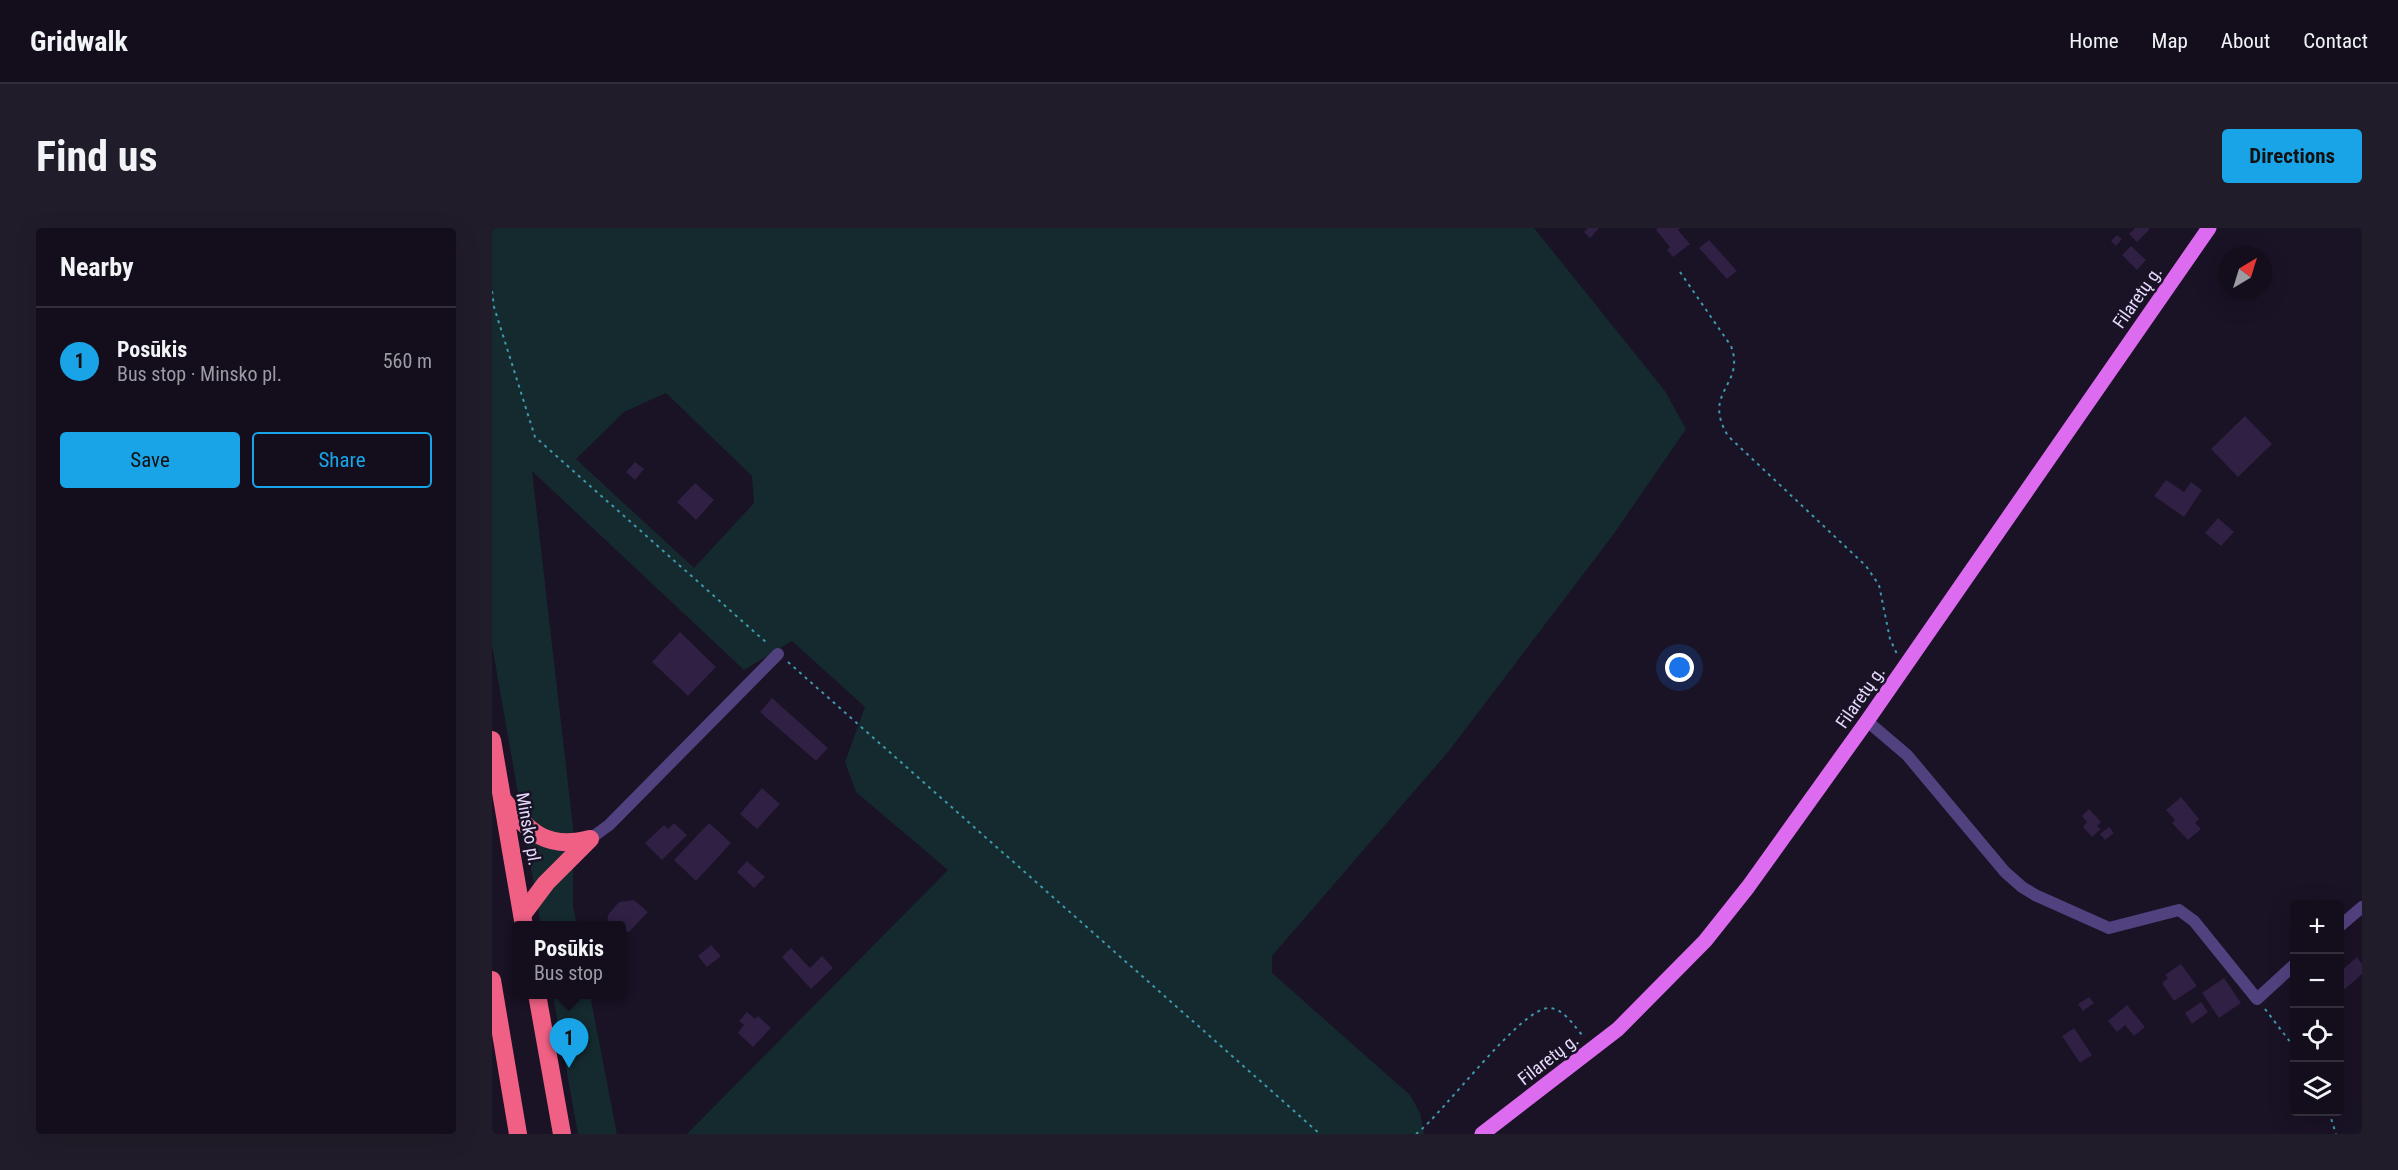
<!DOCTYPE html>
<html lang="en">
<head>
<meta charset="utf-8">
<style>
	body { margin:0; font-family:"Roboto Condensed",sans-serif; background:#211c29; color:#f1f3f6 }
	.controls { position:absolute; right:18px; bottom:18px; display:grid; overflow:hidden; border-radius:6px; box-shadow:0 6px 24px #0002 }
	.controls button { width:54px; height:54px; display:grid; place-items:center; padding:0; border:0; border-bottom:2px solid #332e3b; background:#140e1c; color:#f1f3f6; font:30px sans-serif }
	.compass { position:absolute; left:1726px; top:18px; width:54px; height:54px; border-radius:50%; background:#140e1c; box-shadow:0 6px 24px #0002; rotate:38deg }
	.you { position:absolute; left:1188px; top:440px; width:21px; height:21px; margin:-15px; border:4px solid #fff; border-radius:50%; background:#1a73e8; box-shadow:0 0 0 9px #1a73e833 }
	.badge { display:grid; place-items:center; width:39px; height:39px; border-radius:50%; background:#19a4e8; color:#111; font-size:20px; font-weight:700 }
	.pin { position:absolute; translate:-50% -50px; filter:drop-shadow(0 2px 3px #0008) }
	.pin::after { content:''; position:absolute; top:32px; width:21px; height:18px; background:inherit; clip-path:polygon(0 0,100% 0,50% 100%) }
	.popup { position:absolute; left:20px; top:693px; width:114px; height:78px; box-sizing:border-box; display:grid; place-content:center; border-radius:6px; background:#140e1c; filter:drop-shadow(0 2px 4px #0005); font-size:20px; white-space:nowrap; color:#9d9ca3 }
	.popup b { font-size:22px; color:#f1f3f6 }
	.popup::after { content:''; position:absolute; left:50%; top:100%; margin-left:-12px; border:12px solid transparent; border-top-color:#140e1c }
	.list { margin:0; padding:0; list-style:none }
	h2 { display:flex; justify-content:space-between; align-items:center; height:78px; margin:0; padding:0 24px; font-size:26px }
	h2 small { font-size:20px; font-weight:400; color:#9d9ca3 }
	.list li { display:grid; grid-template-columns:39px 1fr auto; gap:18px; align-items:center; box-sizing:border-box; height:108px; padding:0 24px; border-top:2px solid #332e3b }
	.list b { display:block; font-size:22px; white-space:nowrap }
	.list p { margin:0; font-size:20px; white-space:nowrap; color:#9d9ca3 }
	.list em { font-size:20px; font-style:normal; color:#9d9ca3 }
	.actions { display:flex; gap:12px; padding:18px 24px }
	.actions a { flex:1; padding:14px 0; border:2px solid #19a4e8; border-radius:6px; text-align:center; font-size:21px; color:#19a4e8 }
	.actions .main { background:#19a4e8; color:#111 }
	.icon { flex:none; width:33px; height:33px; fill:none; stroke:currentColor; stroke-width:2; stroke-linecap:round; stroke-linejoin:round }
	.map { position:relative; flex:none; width:1870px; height:906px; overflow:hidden; border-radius:6px }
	header { display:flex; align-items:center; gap:36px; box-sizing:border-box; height:84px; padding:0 30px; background:#140e1c; border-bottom:2px solid #332e3b }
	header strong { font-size:28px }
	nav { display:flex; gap:33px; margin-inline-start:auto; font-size:21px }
	.intro { display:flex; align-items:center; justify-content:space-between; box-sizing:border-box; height:144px; padding:0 36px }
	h1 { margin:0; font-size:42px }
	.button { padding:15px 27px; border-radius:6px; background:#19a4e8; color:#111; font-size:21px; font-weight:700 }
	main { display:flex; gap:36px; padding:0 36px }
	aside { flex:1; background:#140e1c; border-radius:6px; box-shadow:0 6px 24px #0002 }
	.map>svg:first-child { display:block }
	.green { fill:#152a2f; fill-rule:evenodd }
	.building { fill:#2f2044 }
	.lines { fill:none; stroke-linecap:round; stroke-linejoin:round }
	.path { stroke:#3c9aad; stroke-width:2; stroke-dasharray:3 4.5; stroke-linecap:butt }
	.street { stroke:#52417f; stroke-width:12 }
	.primary { stroke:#dd6bf0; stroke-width:15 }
	.highway { stroke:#ef6084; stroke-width:18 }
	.labels { text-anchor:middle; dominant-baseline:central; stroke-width:5; stroke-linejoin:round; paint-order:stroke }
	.street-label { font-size:18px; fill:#e5dafb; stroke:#1a1225 }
</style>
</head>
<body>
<header>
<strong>Gridwalk</strong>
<nav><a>Home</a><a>Map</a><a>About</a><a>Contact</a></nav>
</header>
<div class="intro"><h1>Find us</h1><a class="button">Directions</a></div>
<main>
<aside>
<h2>Nearby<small></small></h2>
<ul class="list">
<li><span class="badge">1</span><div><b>Posūkis</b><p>Bus stop · Minsko pl.</p></div><em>560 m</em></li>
</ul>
<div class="actions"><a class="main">Save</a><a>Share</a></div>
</aside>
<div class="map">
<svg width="1870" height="906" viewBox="0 0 1870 906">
	<rect width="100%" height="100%" fill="#1a1225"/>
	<path class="green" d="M0,0h1042l131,163 21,38 -73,106 -165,217 -176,204v17l138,122 10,18 4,21h-737l261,-264 -92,-78 -11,-30 20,-55 -73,-66 -48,29 -212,-199 41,356v80l4,18h-36l-49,-280zM174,165l86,83 2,27 -60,65 -118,-109 48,-47z
		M61,767h37l27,139h-39z"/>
	<path class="building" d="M1096,0h11l-9,10 -6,-6z
		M1166,0h23l-3,2 12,14 -17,13 -6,-7 3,-3 -14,-17z
		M1643,0h13l2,1 -13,13 -8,-8z
		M1625,7l5,4 -6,7 -5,-5z
		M1217,12l28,31 -10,8 -28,-31z
		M1639,18l15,14 -9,10 -15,-15z
		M1753,188l27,28 -34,33 -27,-28z
		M143,234l9,7 -9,11 -9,-8z
		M1674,252l18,12 7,-10 11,8 -18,27 -30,-21z
		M203,255l19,17 -18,20 -19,-18z
		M1726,290l16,14 -13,14 -16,-13z
		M188,404l36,35 -28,29 -36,-34z
		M280,470l56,50 -12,13 -56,-49z
		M270,560l18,16 -23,25 -17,-15z
		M1689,569l18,22 -4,4 6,6 -13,11 -16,-17 3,-3 -9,-10z
		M1597,581l12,13 -4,4 4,3 -9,8 -9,-10 4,-5 -5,-6z
		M182,595l13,12 -25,25 -17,-17 19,-18 4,4z
		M217,595l22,20 -35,38 -22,-21z
		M1617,599l5,6 -9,7 -5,-6z
		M255,633l18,16 -11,11 -17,-16z
		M142,672l14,12 -19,20 -7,-2v-4h-15l1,-11 11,-13z
		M219,717l10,11 -14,11 -9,-11z
		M299,720l19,20 12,-12 11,12 -22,21 -29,-32z
		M1865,729l5,7v10l-17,15 -5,-7v-10z
		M1689,736l16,22 -23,15 -12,-18 6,-5 -3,-3z
		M1732,750l17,25 -22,15 -17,-25z
		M1597,769l5,6 -11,8 -5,-7z
		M1709,774l7,10 -16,12 -7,-11z
		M1635,777l18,22 -11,9 -9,-11 -8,7 -9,-11z
		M255,784l8,7 3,-3 13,12 -18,19 -15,-14 6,-8 -5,-4z
		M1582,800l18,27 -12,8 -18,-27z"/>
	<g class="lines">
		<path class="path" d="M1188,44l51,74c15,40 -30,45 -3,90l138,130 13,19 11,54 7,15
			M0,63l2,16 41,130 233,207
			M296,434l532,472
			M1773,781l29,38
			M1837,884l7,22
			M924,906c28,-21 104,-126 133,-126 15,0 26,20 35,29"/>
		<path class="street" d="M1375,493l40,34 98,117 17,15 13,8 74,33 70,-18 15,11 63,78 37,-34
			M98,611l19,-14 169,-171
			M1848,698l22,-19"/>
		<path class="primary" d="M990,906l136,-105 87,-88 43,-54 119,-166 342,-493"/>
		<path class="highway" d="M0,512l32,186
			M12,573c25,32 44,49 86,38
			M30,687l24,-32 44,-44
			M0,752l26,154
			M45,766l25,140"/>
	</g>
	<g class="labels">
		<g class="street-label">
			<text transform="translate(1645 69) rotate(-55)">Filaretų g.</text>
			<text transform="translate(1368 469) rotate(-55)">Filaretų g.</text>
			<text transform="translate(37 601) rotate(80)">Minsko pl.</text>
			<text transform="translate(1056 831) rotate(-38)">Filaretų g.</text>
		</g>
	</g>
</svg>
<div class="controls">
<button>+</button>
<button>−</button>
<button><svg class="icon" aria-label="locate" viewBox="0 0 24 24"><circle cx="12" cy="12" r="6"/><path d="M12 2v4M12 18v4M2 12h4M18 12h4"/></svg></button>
<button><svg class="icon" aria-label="layers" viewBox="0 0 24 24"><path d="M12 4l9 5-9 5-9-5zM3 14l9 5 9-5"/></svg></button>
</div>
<svg class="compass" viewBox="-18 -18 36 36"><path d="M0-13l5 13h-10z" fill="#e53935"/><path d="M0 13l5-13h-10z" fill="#9d9ca3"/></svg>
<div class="you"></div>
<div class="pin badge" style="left:77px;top:840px">1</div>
<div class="popup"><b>Posūkis</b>Bus stop</div>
</div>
</main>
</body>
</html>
